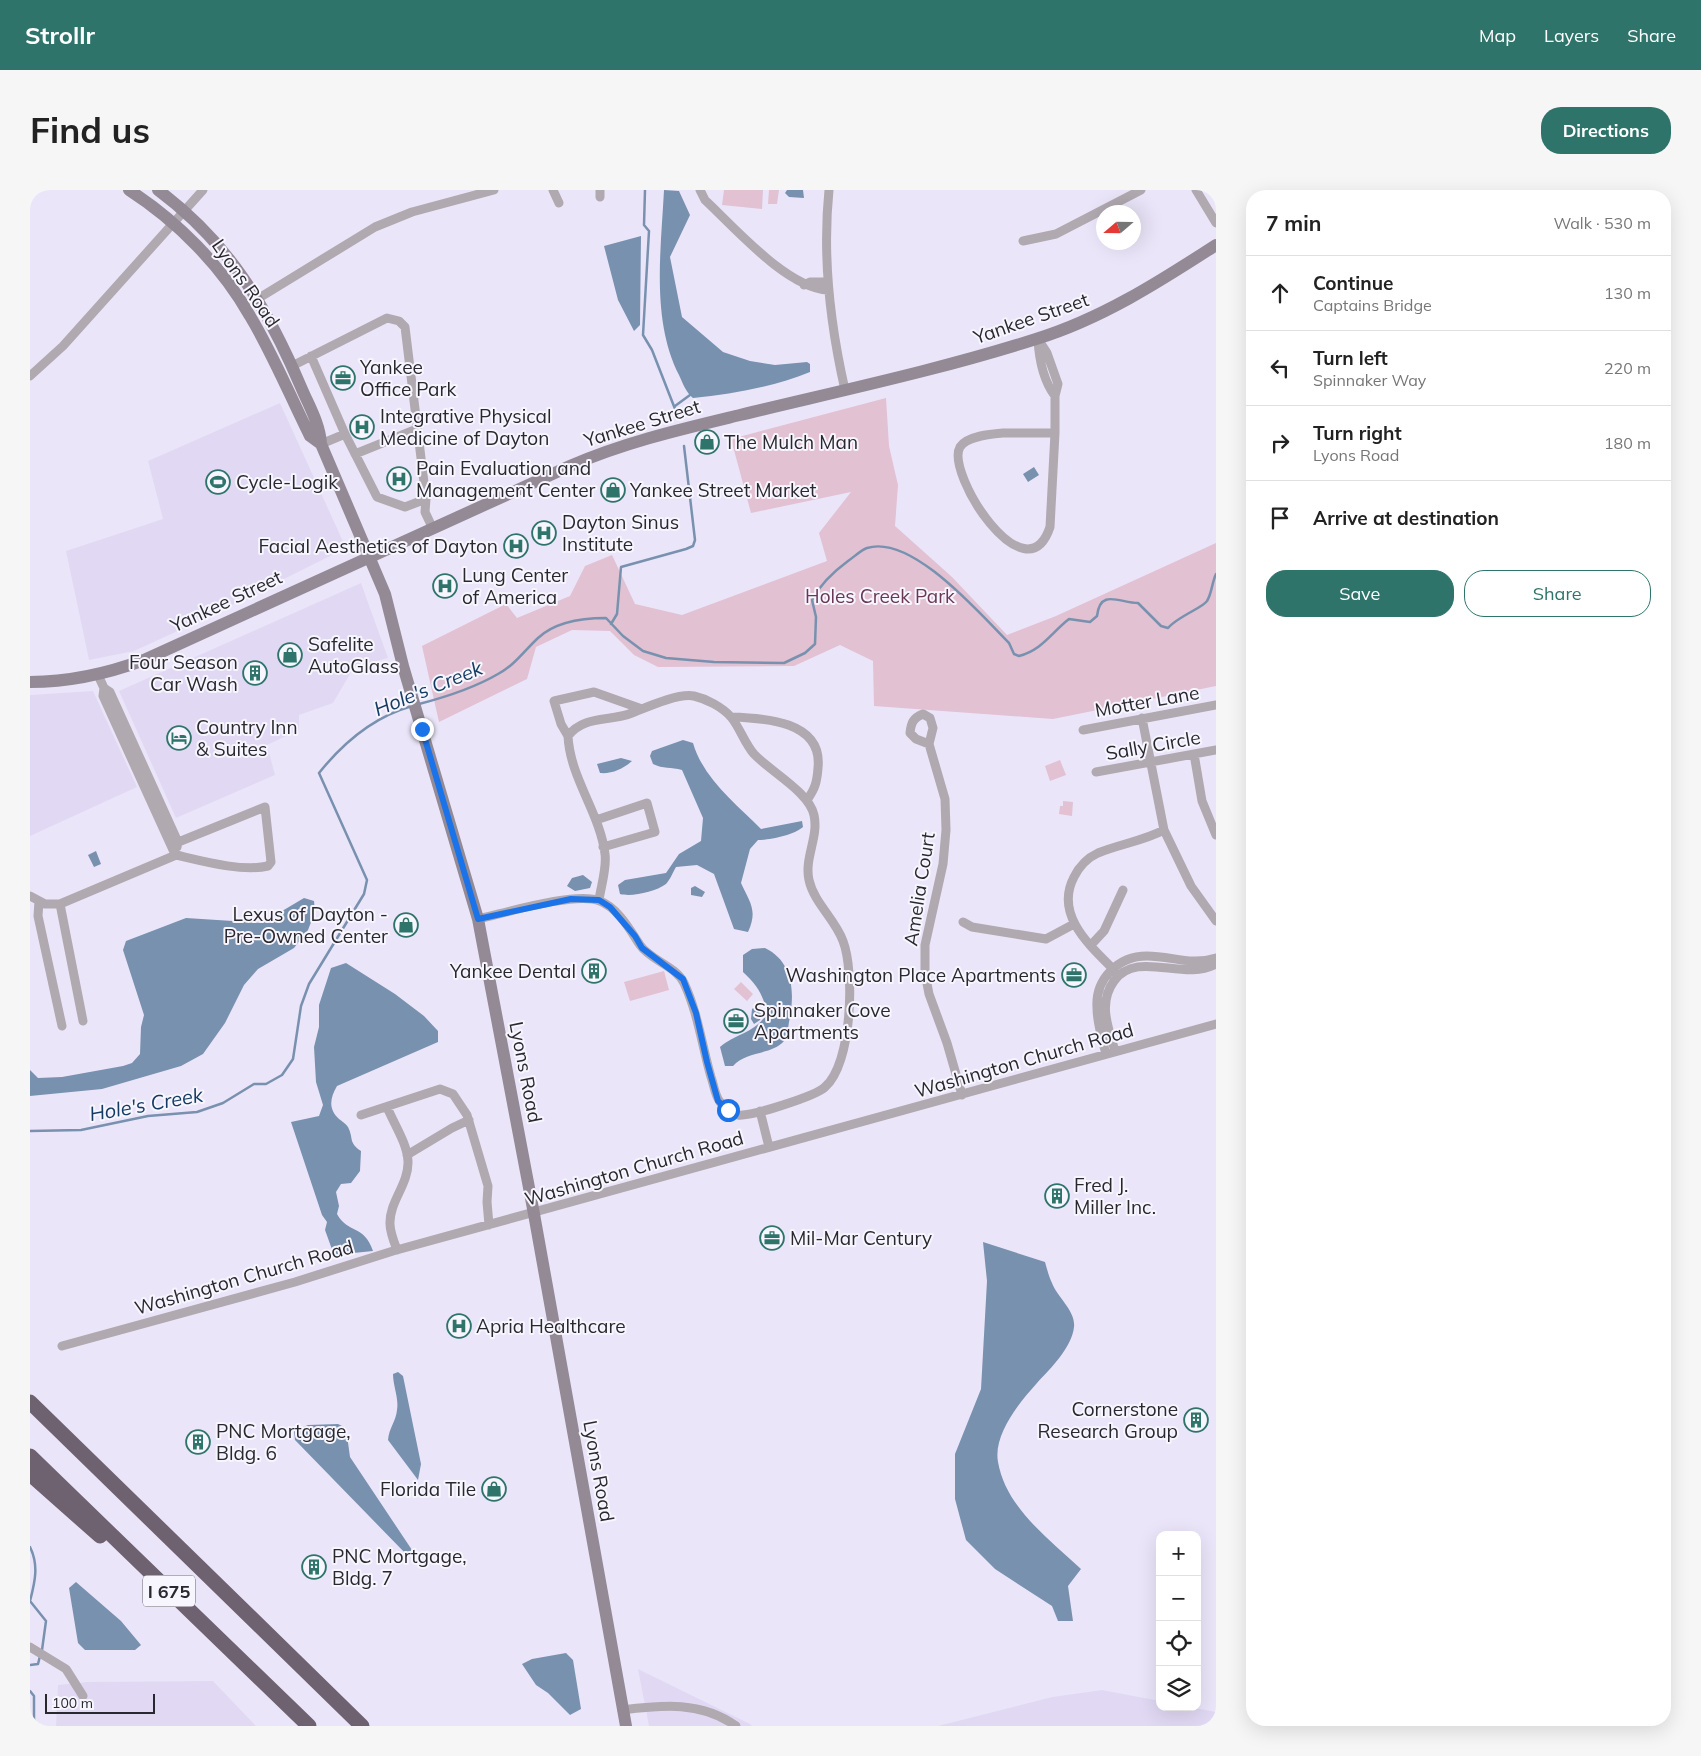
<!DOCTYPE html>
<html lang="en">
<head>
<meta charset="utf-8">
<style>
	body { margin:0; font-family:Mulish,sans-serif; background:#f6f6f6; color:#222 }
	.controls { position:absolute; right:15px; bottom:15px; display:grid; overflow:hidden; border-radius:10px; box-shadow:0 5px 20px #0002 }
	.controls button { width:45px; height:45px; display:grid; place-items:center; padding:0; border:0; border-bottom:1px solid #e0e0e0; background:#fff; color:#222; font:25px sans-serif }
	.compass { position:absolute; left:1066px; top:15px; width:45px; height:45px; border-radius:50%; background:#fff; box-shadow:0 5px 20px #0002; rotate:250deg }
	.scale { position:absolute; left:15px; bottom:12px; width:110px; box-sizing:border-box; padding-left:5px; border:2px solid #2a282f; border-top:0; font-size:14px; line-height:18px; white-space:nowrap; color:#2a282f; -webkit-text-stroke:4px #f7f5fd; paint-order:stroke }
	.stop { position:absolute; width:15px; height:15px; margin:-11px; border:4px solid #1a73e8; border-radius:50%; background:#fff }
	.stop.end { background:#1a73e8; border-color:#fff; box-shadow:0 1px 5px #0008 }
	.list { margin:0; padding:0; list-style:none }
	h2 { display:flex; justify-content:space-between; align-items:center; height:65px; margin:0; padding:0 20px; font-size:21px }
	h2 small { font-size:16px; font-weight:400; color:#767676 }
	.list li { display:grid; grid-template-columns:32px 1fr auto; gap:15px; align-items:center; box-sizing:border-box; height:75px; padding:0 20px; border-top:1px solid #e0e0e0 }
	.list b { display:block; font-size:19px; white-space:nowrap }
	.list p { margin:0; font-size:16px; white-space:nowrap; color:#767676 }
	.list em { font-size:16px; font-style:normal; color:#767676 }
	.actions { display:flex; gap:10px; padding:15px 20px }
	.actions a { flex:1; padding:11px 0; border:1px solid #2e746b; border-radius:20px; text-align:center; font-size:18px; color:#2e746b }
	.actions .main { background:#2e746b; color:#fff }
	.icon { flex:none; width:28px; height:28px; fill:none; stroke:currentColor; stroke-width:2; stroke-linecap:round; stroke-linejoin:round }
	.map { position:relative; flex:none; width:1186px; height:1536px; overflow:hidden; border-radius:20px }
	header { display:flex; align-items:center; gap:30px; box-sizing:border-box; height:70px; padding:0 25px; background:#2e746b; color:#fff }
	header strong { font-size:24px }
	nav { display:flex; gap:28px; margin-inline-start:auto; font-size:18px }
	.intro { display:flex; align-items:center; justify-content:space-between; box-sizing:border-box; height:120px; padding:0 30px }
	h1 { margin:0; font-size:35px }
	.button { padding:12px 22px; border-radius:20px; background:#2e746b; color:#fff; font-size:18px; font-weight:700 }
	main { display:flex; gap:30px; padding:0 30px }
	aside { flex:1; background:#fff; border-radius:20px; box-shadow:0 5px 20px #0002 }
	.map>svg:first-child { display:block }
	.built { fill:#e1d9f4 }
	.green { fill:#e1c1d2 }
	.water { fill:#7891af }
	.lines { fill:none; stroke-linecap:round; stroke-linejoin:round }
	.stream { stroke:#7891af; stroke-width:2.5 }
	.street { stroke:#b0a9b0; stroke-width:9 }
	.secondary { stroke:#938a95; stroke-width:12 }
	.highway { stroke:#6e6170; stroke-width:15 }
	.route { stroke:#1a73e8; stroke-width:6 }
	.labels { text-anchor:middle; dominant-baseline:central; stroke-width:4; stroke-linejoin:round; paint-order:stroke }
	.shield { fill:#f7f5fd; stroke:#68666d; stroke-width:1 }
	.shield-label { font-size:18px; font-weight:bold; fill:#2a282f }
	.street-label { font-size:19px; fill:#2a282f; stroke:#f7f5fd }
	.poi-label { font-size:19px; fill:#2a282f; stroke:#f7f5fd; text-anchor:start }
	.park-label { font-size:19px; fill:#693755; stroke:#f7f5fd }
	.water-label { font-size:20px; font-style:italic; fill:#143b63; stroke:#f7f5fd }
</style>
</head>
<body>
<header>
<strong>Strollr</strong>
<nav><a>Map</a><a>Layers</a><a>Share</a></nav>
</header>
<div class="intro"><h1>Find us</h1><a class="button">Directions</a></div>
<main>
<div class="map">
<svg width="1186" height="1536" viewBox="0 0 1186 1536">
	<rect width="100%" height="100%" fill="#ebe5f9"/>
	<path class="built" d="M250,213l66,145 -142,71 -70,32 -45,9 -23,-109 97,-32 -15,-58z
		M331,393l27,75 -34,9 -21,36 -34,12v15l-32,15 8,30 -99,43 -57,-127z
		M63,501l44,96 -107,49v-141z
		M608,1479l112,55 2,2h-103z
		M183,1491l43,45h-200l2,-41 29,-3z
		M1072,1500l58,11v6h30l26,5v14h-278l114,-29z"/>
	<path class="green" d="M694,0h39l-1,19 -40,-4z
		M739,0h10l-2,14h-9z
		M856,208l3,48 9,39 -3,41 57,51 55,58 49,-19 160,-73v143l-163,33 -179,-13 -1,-45 -33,-16 -46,21 -136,1 -24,-12 -24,-24 -38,-1 -36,17 -9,32 -88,43 -17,-76 84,-42 11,14 53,-22 15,-30 27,-11 23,49 47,11 145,-54 -8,-28 32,-41 -100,21 -20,-74z
		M1030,570l6,15 -16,6 -5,-15z
		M1033,611l10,1 -1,14 -13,-2 1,-8h3z
		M634,781l5,19 -39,11 -6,-19z
		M711,792l12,12 -6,7 -13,-12z"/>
	<path class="water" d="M634,0l15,1 11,24 -20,42 12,60 41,35 27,9 25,4 32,-3 3,2v8c-37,15 -77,22 -117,26 -7,-6 -10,-14 -14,-23 -28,-55 -18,-125 -15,-185z
		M757,0h16l1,8 -15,-1 -4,-4z
		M611,46l-1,89 -6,6 -16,-31 -14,-54z
		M1004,277l5,8 -11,7 -5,-8z
		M653,550l10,3c10,35 43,61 68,86l41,-8 1,6c-9,8 -33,13 -45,13l-8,9 -9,34c9,20 17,27 7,49l-14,-3 -20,-55 -17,-9 -21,2c-3,5 -6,13 -10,17 -11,8 -34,13 -46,10l-2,-9 7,-5 41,-7 13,-19 22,-13 2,-23 -21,-48c-11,-3 -19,-1 -29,-6l-3,-8 2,-5z
		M591,568l11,3c-9,8 -20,13 -32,12l-3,-9z
		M66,661l5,13 -7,3 -6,-12z
		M553,685l9,7 -2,6 -15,3 -8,-5 5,-8z
		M665,696l10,6 -3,5 -11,-2v-7z
		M274,708l10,3 1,11 -7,18 -14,18 -36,21 -14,16 -19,38 -22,31 -22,12 -79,23 -72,7v-26l8,8 24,-1 61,-11 9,-3 8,-9 1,-27 3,-12 -21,-65 3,-9 60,-23 76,5z
		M735,758c29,14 30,46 24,74 -1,6 -1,14 -5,19 -12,14 -38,10 -51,25h-8l-5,-19c16,-14 36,-14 47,-34 -4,-19 -10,-28 -24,-41v-17l9,-6z
		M316,773l49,31 29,22 14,15v11l-101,44c-7,12 -9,23 2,33 3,2 7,5 9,8 6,12 0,15 13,24l-1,20 -9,12 -10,1 -5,8 3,14 -2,8c11,20 27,10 36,37l-39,4 -9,-25 2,-8 -5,-7 -31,-93 28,-6 4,-11 -7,-23 -2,-35 5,-20v-22l12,-37z
		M725,817h4l3,5 -2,8 -6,4 -3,-5 1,-10z
		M953,1052l62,20c2,7 4,15 7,21 5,14 24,28 22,44 -2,20 -23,41 -37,56 -17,19 -44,51 -39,79 8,46 51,77 83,107l-13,17 5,35h-15l-6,-15 -57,-37 -29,-29 -11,-41v-45l26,-65 6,-108z
		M368,1182l5,4 18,88 -3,16 -30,-40c1,-12 8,-19 9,-30 2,-12 -4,-24 -4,-36z
		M308,1234l8,4 4,29 62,93 -6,4 -111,-114 -1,-9 14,-6z
		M46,1392l45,39 20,24 -6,5h-50l-7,-7 -9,-55z
		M536,1463l7,7 8,49 -11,6 -22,-22 -12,-8 -14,-21 10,-5z"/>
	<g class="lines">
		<path class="stream" d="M615,0l-1,35 5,6 -6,104 9,15 25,64
			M645,216l15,-11
			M581,434l6,-10 4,-47 65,-18 7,-3 2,-6 -11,-94
			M389,514c27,-7 55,-16 79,-30 17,-9 27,-24 40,-36 18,-17 45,-20 68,-20l17,18 20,15 23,7 48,4 70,1 21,-10 10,-9 1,-27 -4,-17c9,-17 21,-28 36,-39 6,-4 13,-11 19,-13 45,-14 113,66 142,95l5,11 5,2c23,-6 32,-23 50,-37l21,3 7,-6c3,-28 23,-13 41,-13l23,23 7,2c9,-11 36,-21 39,-27 5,-8 5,-19 9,-27
			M0,941l51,-1 67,-14 49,-4 26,-9 31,-19h12l16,-9 11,-16 8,-53 8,-22 55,-90 3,-14 -48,-107c24,-30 54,-56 93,-67
			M0,1357c9,18 5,35 0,54l16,20 -4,29
			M0,1475l8,-1 2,-8
			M0,1501l4,5v30"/>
		<path class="street" d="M523,0l6,13
			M670,0l5,10c30,28 82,88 123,90
			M799,0c-7,68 1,134 16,200
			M1166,0l20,33
			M570,7v-7
			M993,51l33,-7 85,-44
			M774,95l6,-3h18
			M229,108l116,-71 37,-15 82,-22
			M1008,149l9,14 11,31 -3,12v37
			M1008,149c1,20 5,41 17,57
			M281,166l34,78 32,63 28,10 21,-8
			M262,176l95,-48 12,3 6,6 21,172 -1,13 8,17
			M0,186l33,-30 140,-156
			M973,243h52l-5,94c-24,72 -105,-54 -90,-80 7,-11 31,-13 43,-14z
			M291,254l24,-10
			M325,264l62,-25
			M68,485l6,13 -1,8 70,154
			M74,498l6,4 68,150 -1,5
			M701,527c34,1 92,4 87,51 -1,14 -3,21 -11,32
			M1112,528l22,112 27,56 25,35
			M1053,540l133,-25
			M538,546l-7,-12 -7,-23 40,-9 48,17
			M899,554l-13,-5 -6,-6c1,-10 3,-15 13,-19l7,4 3,10 -4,16 16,55 1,31 -3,34 -18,81v28l4,21 18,49 15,52
			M1164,564l8,47 14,34
			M1066,582l120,-22
			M566,630l51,-17 8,29 -52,15
			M141,655l94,-38 6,55 -3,4c-26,6 -66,-5 -92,-11
			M0,706l15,8h15l116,-49
			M9,711l-1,15 24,110
			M30,714l23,117
			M448,729c27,-6 98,-28 122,-18 18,7 30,29 40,44 10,15 36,21 44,38 14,30 18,63 27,94 3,8 4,19 9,25 5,6 11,11 18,13 12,2 78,-19 87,-28 27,-23 30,-115 18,-146 -8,-22 -29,-38 -34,-61 -5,-22 10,-43 5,-65 -5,-23 -43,-43 -60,-61 -9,-10 -14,-26 -23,-37 -9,-10 -24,-18 -37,-21 -16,-3 -47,11 -62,17 -23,9 -48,2 -64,23 2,42 32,77 37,118 2,14 -4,32 -6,46
			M933,732l9,5 74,12 28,-15
			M1061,755l13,-14 19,-41
			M1089,785c-25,-26 -66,-58 -45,-98 5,-10 13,-19 24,-24 22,-9 45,-12 66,-23
			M1085,861c-7,-24 -17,-48 -1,-70 23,-32 70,1 102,-17
			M1076,864c-4,-15 -9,-31 -9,-46 -2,-29 21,-52 50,-52 25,0 44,10 69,2
			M357,917c7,17 20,36 21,54 1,23 -19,41 -18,63 0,8 4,18 7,26
			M730,921l9,36
			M331,925l79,-26 13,5 14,21 21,71 -1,16 2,23
			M377,965l45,-27 17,-8
			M32,1156l233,-64 98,-31 823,-227
			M0,1457l36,22 17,27
			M592,1520c41,-5 79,-9 114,16"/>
		<path class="secondary" d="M99,0c48,31 92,75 121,126 23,38 40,80 60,120l11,8
			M128,0c71,53 109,117 143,197 8,19 19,37 20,57l64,150 18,72 75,253 56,295 92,512
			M0,492c41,0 76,-8 114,-22l426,-194c55,-24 112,-37 170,-51 99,-24 199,-45 296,-76 65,-20 123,-57 180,-94"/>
		<path class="highway" d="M0,1212l332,324
			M0,1266l279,270
			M0,1284l70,62"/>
	</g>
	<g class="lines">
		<path class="route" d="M392,539l56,190 93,-20 28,1 11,7 25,29 7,12 41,31 13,34 11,49 11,39 10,9"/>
	</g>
	<defs>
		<g id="office-ring" transform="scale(1.25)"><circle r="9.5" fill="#f7f5fd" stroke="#2e746b" stroke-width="1.5"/><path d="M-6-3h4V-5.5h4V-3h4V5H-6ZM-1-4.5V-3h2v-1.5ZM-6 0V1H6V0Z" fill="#2e746b"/></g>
		<g id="hospital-ring" transform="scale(1.25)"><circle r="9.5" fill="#f7f5fd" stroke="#2e746b" stroke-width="1.5"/><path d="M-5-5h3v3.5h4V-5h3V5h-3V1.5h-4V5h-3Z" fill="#2e746b"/></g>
		<g id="shop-ring" transform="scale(1.25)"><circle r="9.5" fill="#f7f5fd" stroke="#2e746b" stroke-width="1.5"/><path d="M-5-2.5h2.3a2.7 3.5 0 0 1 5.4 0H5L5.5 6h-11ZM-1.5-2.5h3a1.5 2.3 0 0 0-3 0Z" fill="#2e746b"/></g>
		<g id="stadium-ring" transform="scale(1.25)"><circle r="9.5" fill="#f7f5fd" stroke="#2e746b" stroke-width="1.5"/><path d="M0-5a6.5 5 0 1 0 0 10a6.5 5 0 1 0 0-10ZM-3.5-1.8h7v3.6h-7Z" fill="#2e746b"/></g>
		<g id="building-ring" transform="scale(1.25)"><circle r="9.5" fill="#f7f5fd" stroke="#2e746b" stroke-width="1.5"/><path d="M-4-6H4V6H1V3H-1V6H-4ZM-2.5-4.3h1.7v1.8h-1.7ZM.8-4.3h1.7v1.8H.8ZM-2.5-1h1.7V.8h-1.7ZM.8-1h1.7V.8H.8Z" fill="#2e746b"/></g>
		<g id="hotel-ring" transform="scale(1.25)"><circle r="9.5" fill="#f7f5fd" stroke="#2e746b" stroke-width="1.5"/><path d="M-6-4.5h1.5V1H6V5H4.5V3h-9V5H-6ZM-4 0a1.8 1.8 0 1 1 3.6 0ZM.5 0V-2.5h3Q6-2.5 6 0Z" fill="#2e746b"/></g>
	</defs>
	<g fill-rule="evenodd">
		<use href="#office-ring" x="313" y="188"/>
		<use href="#hospital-ring" x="332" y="237"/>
		<use href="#shop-ring" x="677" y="252"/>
		<use href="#hospital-ring" x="369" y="289"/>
		<use href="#stadium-ring" x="188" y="292"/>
		<use href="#shop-ring" x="583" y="300"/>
		<use href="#hospital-ring" x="514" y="343"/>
		<use href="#hospital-ring" x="486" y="356"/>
		<use href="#hospital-ring" x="415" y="396"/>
		<use href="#shop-ring" x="260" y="465"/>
		<use href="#building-ring" x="225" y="483"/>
		<use href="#hotel-ring" x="149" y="548"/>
		<use href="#shop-ring" x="376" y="735"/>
		<use href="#building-ring" x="564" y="781"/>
		<use href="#office-ring" x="1044" y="785"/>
		<use href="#office-ring" x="706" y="831"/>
		<use href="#building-ring" x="1027" y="1006"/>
		<use href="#office-ring" x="742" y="1048"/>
		<use href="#hospital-ring" x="429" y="1136"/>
		<use href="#building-ring" x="1166" y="1230"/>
		<use href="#building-ring" x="168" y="1252"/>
		<use href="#shop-ring" x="464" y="1299"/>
		<use href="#building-ring" x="284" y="1377"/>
	</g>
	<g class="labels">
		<rect class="shield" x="113" y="1385.5" width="52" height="31" rx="4"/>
		<g class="shield-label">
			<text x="139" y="1401">I 675</text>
		</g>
		<g class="street-label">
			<text transform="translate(216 93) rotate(55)">Lyons Road</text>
			<text transform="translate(1001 128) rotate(-19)">Yankee Street</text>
			<text transform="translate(612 233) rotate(-17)">Yankee Street</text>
			<text transform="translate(196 411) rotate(-25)">Yankee Street</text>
			<text transform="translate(1117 511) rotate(-10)">Motter Lane</text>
			<text transform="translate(1123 555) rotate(-10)">Sally Circle</text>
			<text transform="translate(889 699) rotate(-81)">Amelia Court</text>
			<text transform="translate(994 870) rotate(-16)">Washington Church Road</text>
			<text transform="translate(496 882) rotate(79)">Lyons Road</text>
			<text transform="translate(604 978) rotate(-16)">Washington Church Road</text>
			<text transform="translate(214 1087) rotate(-16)">Washington Church Road</text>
			<text transform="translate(569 1281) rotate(80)">Lyons Road</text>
		</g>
		<g class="poi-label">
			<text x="330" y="177">Yankee<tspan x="330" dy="22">Office Park</tspan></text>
			<text x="350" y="226">Integrative Physical<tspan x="350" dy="22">Medicine of Dayton</tspan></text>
			<text x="694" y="252">The Mulch Man</text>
			<text x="386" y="278">Pain Evaluation and<tspan x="386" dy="22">Management Center</tspan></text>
			<text x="206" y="292">Cycle-Logik</text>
			<text x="600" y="300">Yankee Street Market</text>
			<text x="532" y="332">Dayton Sinus<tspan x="532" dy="22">Institute</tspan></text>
			<text x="468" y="356" text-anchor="end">Facial Aesthetics of Dayton</text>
			<text x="432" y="385">Lung Center<tspan x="432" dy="22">of America</tspan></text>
			<text x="278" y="454">Safelite<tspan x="278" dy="22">AutoGlass</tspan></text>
			<text x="208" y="472" text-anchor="end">Four Season<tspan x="208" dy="22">Car Wash</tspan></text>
			<text x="166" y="537">Country Inn<tspan x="166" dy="22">&amp; Suites</tspan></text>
			<text x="358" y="724" text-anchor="end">Lexus of Dayton -<tspan x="358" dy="22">Pre-Owned Center</tspan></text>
			<text x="546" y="781" text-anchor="end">Yankee Dental</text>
			<text x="1026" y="785" text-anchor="end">Washington Place Apartments</text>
			<text x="724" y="820">Spinnaker Cove<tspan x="724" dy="22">Apartments</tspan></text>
			<text x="1044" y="995">Fred J.<tspan x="1044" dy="22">Miller Inc.</tspan></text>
			<text x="760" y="1048">Mil-Mar Century</text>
			<text x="446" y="1136">Apria Healthcare</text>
			<text x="1148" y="1219" text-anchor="end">Cornerstone<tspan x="1148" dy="22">Research Group</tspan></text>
			<text x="186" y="1241">PNC Mortgage,<tspan x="186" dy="22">Bldg. 6</tspan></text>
			<text x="446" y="1299" text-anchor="end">Florida Tile</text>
			<text x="302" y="1366">PNC Mortgage,<tspan x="302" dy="22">Bldg. 7</tspan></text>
		</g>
		<g class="park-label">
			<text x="850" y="406">Holes Creek Park</text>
		</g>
		<g class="water-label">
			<text transform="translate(398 498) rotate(-22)">Hole's Creek</text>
			<text transform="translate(116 914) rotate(-10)">Hole's Creek</text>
		</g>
	</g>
</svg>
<div class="controls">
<button>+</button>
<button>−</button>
<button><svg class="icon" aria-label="locate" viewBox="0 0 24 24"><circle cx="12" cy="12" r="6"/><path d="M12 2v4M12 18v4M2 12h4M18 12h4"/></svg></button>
<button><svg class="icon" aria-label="layers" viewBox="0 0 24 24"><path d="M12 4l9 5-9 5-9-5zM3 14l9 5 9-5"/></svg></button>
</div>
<svg class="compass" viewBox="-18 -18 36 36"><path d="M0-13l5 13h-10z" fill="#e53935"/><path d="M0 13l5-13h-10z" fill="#767676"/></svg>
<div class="scale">100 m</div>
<div class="stop" style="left:698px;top:920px"></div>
<div class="stop end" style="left:392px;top:539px"></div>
</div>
<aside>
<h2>7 min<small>Walk · 530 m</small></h2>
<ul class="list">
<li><svg class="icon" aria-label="ahead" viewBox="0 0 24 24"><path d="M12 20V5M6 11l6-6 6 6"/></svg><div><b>Continue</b><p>Captains Bridge</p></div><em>130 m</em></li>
<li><svg class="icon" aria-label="left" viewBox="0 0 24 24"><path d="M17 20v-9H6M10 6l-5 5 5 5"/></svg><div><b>Turn left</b><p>Spinnaker Way</p></div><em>220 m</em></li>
<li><svg class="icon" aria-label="right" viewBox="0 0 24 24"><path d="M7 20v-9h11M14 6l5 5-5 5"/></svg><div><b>Turn right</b><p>Lyons Road</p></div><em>180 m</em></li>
<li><svg class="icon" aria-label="arrive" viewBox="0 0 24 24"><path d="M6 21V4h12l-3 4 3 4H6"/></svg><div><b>Arrive at destination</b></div></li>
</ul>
<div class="actions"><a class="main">Save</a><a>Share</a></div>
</aside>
</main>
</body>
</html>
